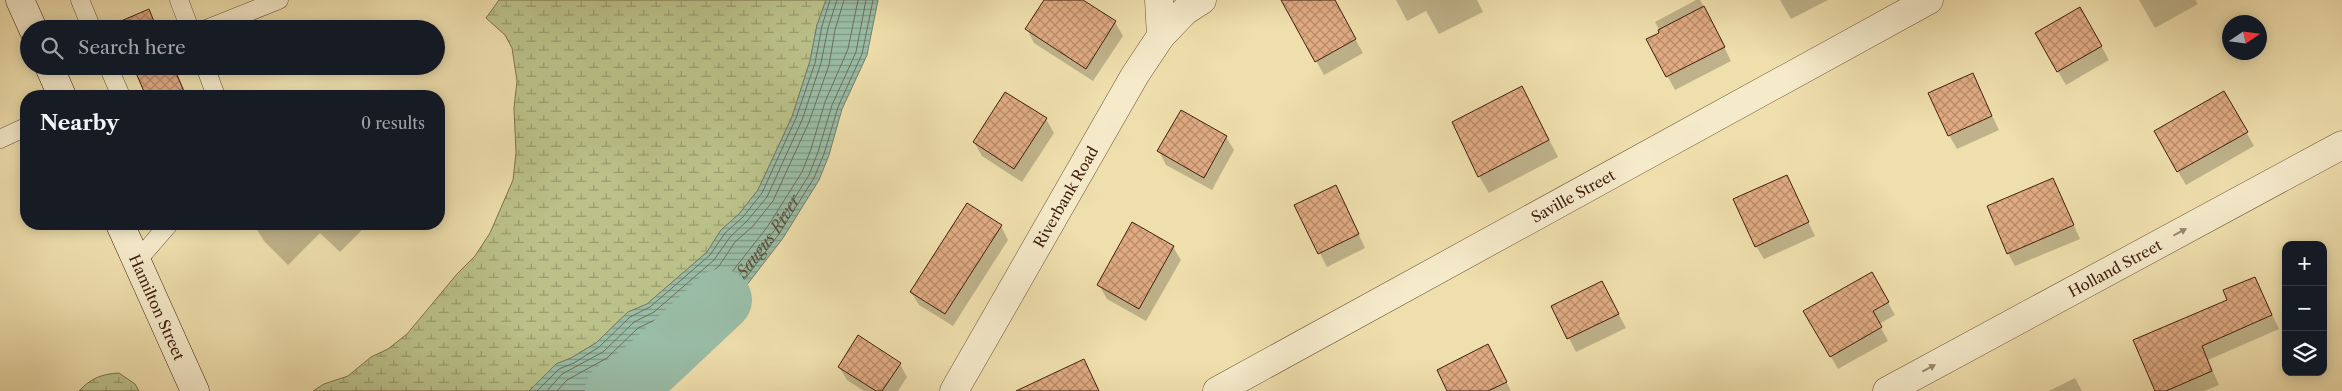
<!DOCTYPE html>
<html lang="en">
<head>
<meta charset="utf-8">
<style>
	body { margin:0; font-family:"Libre Caslon Text",serif; background:#20242c; color:#f1f3f6 }
	.controls { position:absolute; right:15px; bottom:15px; display:grid; overflow:hidden; border-radius:10px; box-shadow:0 2px 12px #0003 }
	.controls button { width:45px; height:45px; display:grid; place-items:center; padding:0; border:0; border-bottom:1px solid #363941; background:#171b24; color:#f1f3f6; font:25px sans-serif }
	.compass { position:absolute; left:2222px; top:15px; width:45px; height:45px; border-radius:50%; background:#171b24; box-shadow:0 2px 12px #0003; rotate:77deg }
	.list { margin:0; padding:0; list-style:none }
	h2 { display:flex; justify-content:space-between; align-items:center; height:65px; margin:0; padding:0 20px; font-size:21px }
	h2 small { font-size:16px; font-weight:400; color:#9ea1a6 }
	.icon { flex:none; width:28px; height:28px; fill:none; stroke:currentColor; stroke-width:2; stroke-linecap:round; stroke-linejoin:round }
	.map { position:relative; flex:none; width:2342px; height:391px; overflow:hidden }
	.search { position:absolute; background:#171b24; box-shadow:0 2px 12px #0003; left:20px; top:20px; width:425px; height:55px; display:flex; align-items:center; gap:12px; box-sizing:border-box; padding:0 18px; border-radius:28px; color:#9ea1a6; font-size:19px }
	.panel { position:absolute; background:#171b24; box-shadow:0 2px 12px #0003; left:20px; top:90px; width:425px; height:140px; border-radius:20px }
	.map>svg:first-child { display:block }
	.wetland { fill:url(#wetland-marsh); stroke:#7e714c }
	.water { fill:url(#water-rules); stroke:#767f6a }
	.shadow { fill:#0003 }
	.lines { fill:none; stroke-linecap:round; stroke-linejoin:round }
	.shore { stroke:#6d6f5a; stroke-width:1 }
	.river { stroke:#9abda7; stroke-width:62 }
	.building { fill:url(#building-cross-hatch); stroke:#40210e }
	.lane-casing { stroke:#6c5036; stroke-width:19 }
	.street-casing { stroke:#6c5036; stroke-width:29 }
	.secondary-casing { stroke:#40210e; stroke-width:29 }
	.lane { stroke:#f5eaca; stroke-width:18 }
	.street { stroke:#f5eaca; stroke-width:28 }
	.secondary { stroke:#f5eaca; stroke-width:28 }
	.oneway { fill:#9a866c }
	.labels { text-anchor:middle; dominant-baseline:central; stroke-width:4; stroke-linejoin:round; paint-order:stroke }
	.street-label { font-size:15px; fill:#40210e; stroke:#f5eaca }
	.water-label { font-size:16px; font-style:italic; fill:#5b503c; stroke:#f5eaca }
</style>
</head>
<body>
<div class="map">
<svg width="2342" height="391" viewBox="0 0 2342 391">
	<defs>
		<pattern id="wetland-marsh" width="20" height="14" patternUnits="userSpaceOnUse" patternTransform="scale(1.25)"><rect width="20" height="14" fill="#bbc189"/><path d="M1 5h8M5 5V1M11 12h8M15 12V8" fill="none" stroke="#999c6e"/></pattern>
		<pattern id="water-rules" width="6" height="5" patternUnits="userSpaceOnUse" patternTransform="scale(1.25)"><rect width="6" height="5" fill="#9abda7"/><path d="M0 2.5h6" fill="none" stroke="#7f9986"/></pattern>
		<pattern id="building-cross-hatch" width="8" height="8" patternUnits="userSpaceOnUse" patternTransform="scale(1.25)"><rect width="8" height="8" fill="#e0ab83"/><path d="M0 0l8 8M0 8l8-8" fill="none" stroke="#b78b6a"/></pattern>
	</defs>
	<rect width="100%" height="100%" fill="#efdfad"/>
	<filter id="stains"><feTurbulence type="fractalNoise" baseFrequency=".004" numOctaves="4"/><feColorMatrix values="0 0 0 0 .2 0 0 0 0 .09 0 0 0 0 .02 0 0 0 .5 -.17"/></filter>
	<radialGradient id="worn" r=".72"><stop offset=".6" stop-color="#630" stop-opacity="0"/><stop offset="1" stop-color="#630" stop-opacity=".3"/></radialGradient>
	<path class="wetland" d="M499,0h327l-9,25 -7,36 -18,56 -34,73 -19,24 -18,16 -14,22 -60,52 -19,8 -32,31 -25,15 -15,6 -27,27h-216l11,-7 24,-8 23,-19 17,-8 19,-15 50,-60 18,-18 15,-23 23,-53 3,-27 -2,-45 3,-27 -5,-33 -7,-13 -19,-17z
		M119,373l16,11 4,7h-60c12,-13 23,-17 40,-18z"/>
	<path class="water" d="M826,0h52l-11,55 -25,54 -13,46 -10,25 -36,58 -47,61 -45,39 -35,23 -24,30h-103l27,-27 15,-6 25,-15 32,-31 19,-8 60,-52 14,-22 18,-16 19,-24 34,-73 18,-56 7,-36z"/>
	<path class="shadow" d="M1046,0h34l35,22 8,14 -30,45 -59,-38 -7,-14z
		M1299,0h34l30,53 -39,22 -38,-68z
		M1396,0h81l6,12 -44,22 -13,-23 -19,10z
		M1696,0h4l7,12 24,49 -56,29 -27,-50 13,-7 -6,-11z
		M1780,0h48l-37,19z
		M2139,0h56l3,4 -43,24z
		M2080,9l29,51 -43,25 -30,-51z
		M134,66h40l13,30h-39z
		M1972,74l27,56 -42,19 -8,-14z
		M2224,92l30,54 -68,39 -31,-53z
		M1531,104l27,53 -69,36 -10,-17z
		M1046,119l8,14 -32,49 -40,-26 -8,-14z
		M1226,137l8,13 -22,40 -46,-25 -7,-14z
		M1786,176l29,60 -51,23 -8,-13z
		M2053,180l27,59 -65,27 -7,-13z
		M1343,200l22,48 -38,19 -31,-61z
		M260,224h108l-28,28 -20,-19 -32,32 -24,-24 -8,-13z
		M1001,226l7,14 -55,86 -34,-21 -8,-13z
		M1173,247l8,13 -35,61 -39,-22 -8,-14z
		M1871,273l24,42 -16,9 9,17 -50,28 -33,-58z
		M2255,278l24,51 -71,31 11,25 -15,6h-48z
		M1609,296l17,32 -50,24 -23,-45z
		M1495,359l16,32h-63z
		M900,364l7,13 -9,14h-34l-17,-11 -8,-13z
		M2075,378l7,13h-33z"/>
	<g class="lines">
		<g class="shore">
			<path d="M537,391l22,-22 15,-6 25,-16 31,-30 20,-10 60,-52 15,-22 18,-16 19,-24 34,-75 19,-55 7,-37 8,-26"/>
			<path d="M547,391l15,-17 41,-22 31,-30 20,-10 60,-52 16,-23 17,-16 20,-24 35,-77 19,-57 7,-35 9,-28"/>
			<path d="M557,391l10,-11 40,-22 31,-30 21,-10 60,-52 16,-24 18,-16 20,-25 36,-79 20,-57 6,-35 9,-30"/>
			<path d="M614,391l5,-15 23,-28 39,-25 21,-18 19,-19 47,-60 34,-54 9,-23 14,-47 23,-53 10,-49"/>
			<path id="s1" d="M622,391l4,-11 22,-27 37,-24 42,-38 47,-60 35,-56 9,-23 14,-47 24,-53 10,-52"/>
			<path d="M628,391l3,-8 21,-26 37,-23 43,-38 47,-62 35,-56 10,-24 14,-47 24,-53 11,-54"/>
		</g>
		<path class="river" d="M616,391l24,-15 81,-76"/>
	</g>
	<path class="building" d="M1044,0h39l33,21 -30,48 -61,-40z
		M1281,0h54l21,39 -41,23z
		M1704,6l21,41 -59,30 -20,-38 13,-6 -1,-3z
		M2080,7l22,39 -45,26 -22,-39z
		M149,9l8,20h-41l-2,-5z
		M133,66h40l13,30h-40z
		M1973,73l19,43 -44,20 -20,-43z
		M1522,86l27,54 -71,37 -26,-55z
		M2224,91l24,41 -71,40 -23,-41z
		M1005,92l42,26 -33,51 -41,-27z
		M1181,110l46,26 -23,42 -47,-27z
		M1787,175l22,47 -54,25 -22,-48z
		M2053,178l21,47 -67,29 -20,-48z
		M1336,185l23,49 -41,20 -24,-49z
		M967,203l35,22 -57,89 -35,-22z
		M1132,222l42,24 -35,63 -42,-24z
		M1872,272l17,30 -16,9 9,16 -52,30 -27,-46z
		M2255,277l17,38 -70,31 10,25 -46,20h-11l-22,-51 94,-40 -4,-10z
		M1602,281l17,33 -52,25 -16,-33z
		M858,335l43,28 -19,28h-6l-38,-24z
		M1488,344l19,38 -19,9h-41l-10,-21z
		M1084,359l15,32h-83z"/>
	<g class="lines">
		<g class="lane-casing">
			<path id="lane" d="M80,0l12,29
				M179,0l11,29
				M206,29l73,-29
				M108,66l13,30
				M205,66l11,30
				M0,139l26,-12
				M137,261l32,-37"/>
		</g>
		<g class="street-casing">
			<g id="street">
				<path d="M1161,36l24,-25 17,-11"/>
				<path id="s2" d="M954,391l181,-316 26,-39 -2,-36"/>
				<path id="s3" d="M1217,391l712,-391"/>
				<path id="s4" d="M1887,391l455,-246"/>
			</g>
		</g>
		<g class="secondary-casing">
			<g id="secondary">
				<path d="M20,0l13,29"/>
				<path d="M49,66l13,30"/>
				<path id="s5" d="M120,224l75,167"/>
			</g>
		</g>
		<use href="#lane" class="lane"/>
		<use href="#street" class="street"/>
		<use href="#secondary" class="secondary"/>
	</g>
	<defs><path id="oneway-solid" d="M-6-.8H1V-3.2L6.5 0L1 3.2V.8H-6Z" transform="scale(1.25)"/></defs>
	<g class="oneway">
		<use href="#oneway-solid" transform="translate(2180 232) rotate(-28)"/>
		<use href="#oneway-solid" transform="translate(1929 368) rotate(-28)"/>
	</g>
	<g class="labels">
		<g class="street-label">
			<text stroke="none"><textPath href="#s3" startOffset="406">Saville Street</textPath></text>
			<text stroke="none"><textPath href="#s2" startOffset="224">Riverbank Road</textPath></text>
			<text stroke="none"><textPath href="#s4" startOffset="259">Holland Street</textPath></text>
			<text stroke="none"><textPath href="#s5" startOffset="91">Hamilton Street</textPath></text>
		</g>
		<g class="water-label">
			<text stroke="none"><textPath href="#s1" startOffset="216">Saugus River</textPath></text>
		</g>
	</g>
	<rect width="100%" height="100%" filter="url(#stains)"/>
	<rect width="100%" height="100%" fill="url(#worn)"/>
</svg>
<div class="controls">
<button>+</button>
<button>−</button>
<button><svg class="icon" aria-label="layers" viewBox="0 0 24 24"><path d="M12 4l9 5-9 5-9-5zM3 14l9 5 9-5"/></svg></button>
</div>
<svg class="compass" viewBox="-18 -18 36 36"><path d="M0-13l5 13h-10z" fill="#e53935"/><path d="M0 13l5-13h-10z" fill="#9ea1a6"/></svg>
<div class="search"><svg class="icon" aria-label="search" viewBox="0 0 24 24"><circle cx="10" cy="10" r="6"/><path d="M15 15l6 6"/></svg>Search here</div>
<section class="panel">
<h2>Nearby<small>0 results</small></h2>
<ul class="list">
</ul>
</section>
</div>
</body>
</html>
